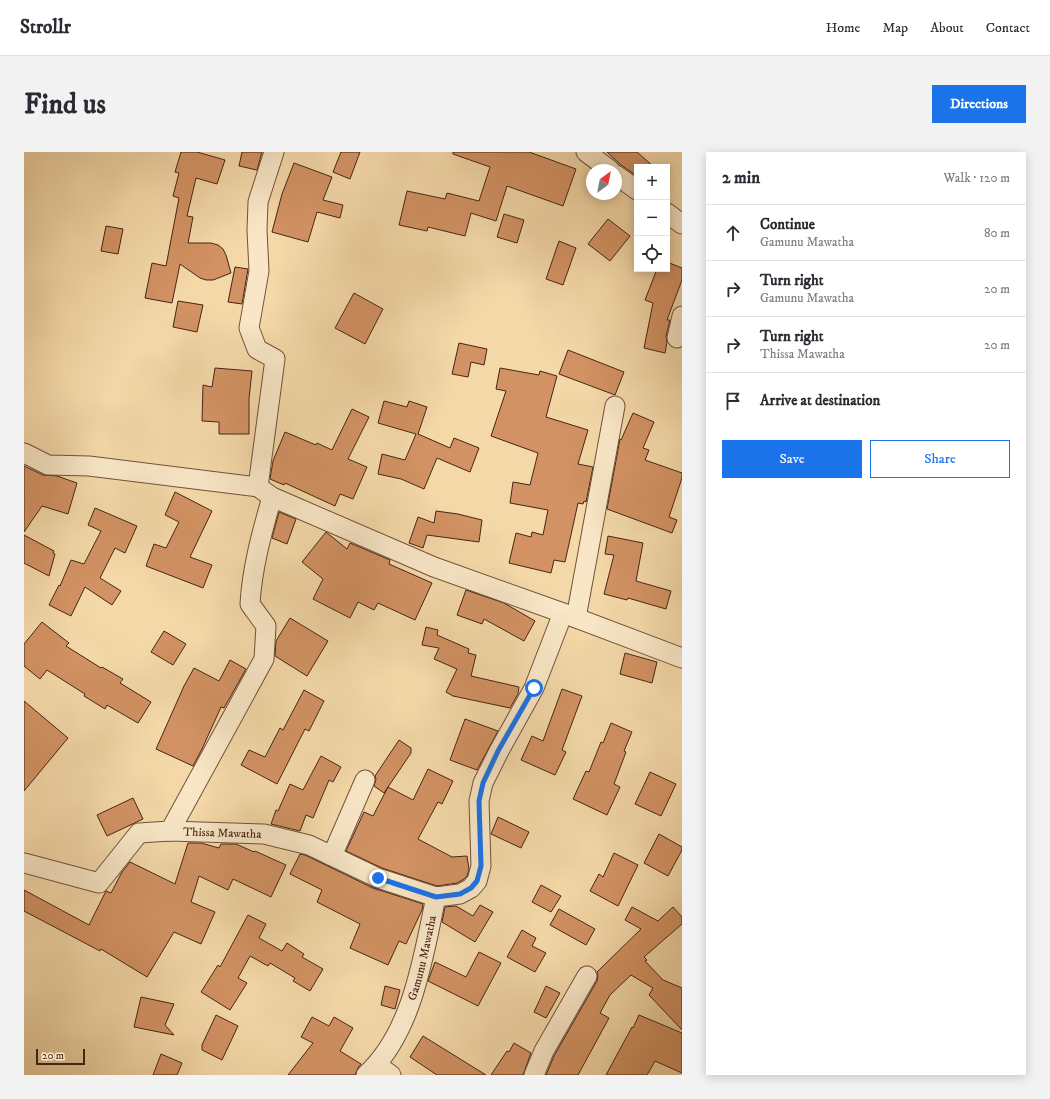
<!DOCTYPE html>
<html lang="en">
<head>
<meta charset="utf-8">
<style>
	body { margin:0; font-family:"IM FELL DW Pica",serif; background:#f2f2f3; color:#2b2b33 }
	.controls { position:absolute; right:12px; top:12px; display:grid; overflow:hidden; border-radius:0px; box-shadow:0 2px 10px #0003 }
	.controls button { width:36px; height:36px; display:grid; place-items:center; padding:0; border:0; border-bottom:1px solid #e1e1e2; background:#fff; color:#2b2b33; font:20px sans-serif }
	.compass { position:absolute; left:562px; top:12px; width:36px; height:36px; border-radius:50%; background:#fff; box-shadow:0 2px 10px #0003; rotate:32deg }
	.scale { position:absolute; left:12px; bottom:10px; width:49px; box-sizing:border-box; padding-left:4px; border:2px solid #472416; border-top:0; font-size:11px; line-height:14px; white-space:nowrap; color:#472416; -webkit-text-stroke:3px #f8e6c6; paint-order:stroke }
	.stop { position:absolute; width:12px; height:12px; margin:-9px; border:3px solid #1a73e8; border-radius:50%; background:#fff }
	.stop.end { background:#1a73e8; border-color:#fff; box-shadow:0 1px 4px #0008 }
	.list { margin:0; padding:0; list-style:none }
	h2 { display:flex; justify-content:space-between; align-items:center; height:52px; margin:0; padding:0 16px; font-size:17px }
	h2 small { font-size:13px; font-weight:400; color:#7c7c81 }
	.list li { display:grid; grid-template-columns:26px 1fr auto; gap:12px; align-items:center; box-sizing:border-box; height:56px; padding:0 16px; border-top:1px solid #e1e1e2 }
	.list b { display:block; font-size:15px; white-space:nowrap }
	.list p { margin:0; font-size:13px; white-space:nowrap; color:#7c7c81 }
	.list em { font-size:13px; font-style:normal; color:#7c7c81 }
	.actions { display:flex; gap:8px; padding:12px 16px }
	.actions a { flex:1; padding:9px 0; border:1px solid #1a73e8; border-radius:0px; text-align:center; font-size:14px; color:#1a73e8 }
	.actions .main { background:#1a73e8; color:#fff }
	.icon { flex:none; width:22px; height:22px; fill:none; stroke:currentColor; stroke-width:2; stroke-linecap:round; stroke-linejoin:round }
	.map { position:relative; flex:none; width:658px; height:923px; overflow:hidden; border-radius:0px }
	header { display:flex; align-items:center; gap:24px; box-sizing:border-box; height:56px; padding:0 20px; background:#fff; border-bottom:1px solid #e1e1e2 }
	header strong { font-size:19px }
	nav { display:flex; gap:22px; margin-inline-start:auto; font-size:14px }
	.intro { display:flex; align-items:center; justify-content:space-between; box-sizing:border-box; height:96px; padding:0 24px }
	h1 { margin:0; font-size:28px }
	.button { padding:10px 18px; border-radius:0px; background:#1a73e8; color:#fff; font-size:14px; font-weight:700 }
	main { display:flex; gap:24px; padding:0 24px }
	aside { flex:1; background:#fff; border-radius:0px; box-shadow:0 2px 10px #0003 }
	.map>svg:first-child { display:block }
	.building { fill:#d29263; stroke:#472416 }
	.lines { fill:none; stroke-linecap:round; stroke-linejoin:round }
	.minor-casing { stroke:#72513a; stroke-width:21 }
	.minor { stroke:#f8e6c6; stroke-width:19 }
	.route { stroke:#1a73e8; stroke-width:5 }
	.labels { text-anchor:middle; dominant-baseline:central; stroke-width:3.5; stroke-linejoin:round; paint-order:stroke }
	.street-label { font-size:12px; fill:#472416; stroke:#f8e6c6 }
</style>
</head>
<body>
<header>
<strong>Strollr</strong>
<nav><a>Home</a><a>Map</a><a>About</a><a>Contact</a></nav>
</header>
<div class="intro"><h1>Find us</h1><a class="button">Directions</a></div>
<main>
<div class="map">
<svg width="658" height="923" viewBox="0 0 658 923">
	<rect width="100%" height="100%" fill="#f4d8a8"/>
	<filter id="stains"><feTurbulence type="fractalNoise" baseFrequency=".005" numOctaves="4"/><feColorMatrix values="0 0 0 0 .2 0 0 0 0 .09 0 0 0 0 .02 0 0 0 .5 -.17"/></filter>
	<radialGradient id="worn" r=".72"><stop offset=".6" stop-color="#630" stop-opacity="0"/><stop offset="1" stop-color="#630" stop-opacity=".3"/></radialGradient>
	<path class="building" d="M157,0h16l28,8 -8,24 -21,-6 -9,38 6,1 -5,26h23l7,2 5,4 3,6 5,18 -18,7h-7l-6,-2 -20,-14 -8,39 -27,-5 7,-35 14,3 13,-68 -6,-2 6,-23 -4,-1z
		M218,0h20l-5,18 -18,-4z
		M317,0h19l-10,27 -17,-7z
		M429,0h76l47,17 -13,37 -56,-20 -11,35 -25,-8 -6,23 -37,-9 -1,4 -28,-6 8,-34 38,8 2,-6 32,8 11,-34 -37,-13z
		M583,0h30l17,15h-17v9l-16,-11z
		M270,11l38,14 -9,23 20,5 -3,13 -23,-6 -9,30 -36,-10 10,-38z
		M480,62l20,6 -7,23 -20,-6z
		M584,67l22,17 -20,25 -22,-17z
		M82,74l17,3 -5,25 -17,-3z
		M535,89l17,7 -13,37 -17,-6z
		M643,110l15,6v12l-15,40h3l-4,16 1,6 -2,11 -21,-5 9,-45 -8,-3 12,-31h10z
		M211,115l13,2 -6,35 -14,-2z
		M330,141l29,16 -18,35 -30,-16z
		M154,149l25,4 -6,27 -24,-5z
		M435,191l28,6 -3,16 -13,-3 -3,15 -16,-3z
		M544,198l56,22 -9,23 -56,-21z
		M191,216l37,3 -3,28v35h-30v-12l-17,-1 1,-36 9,2z
		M476,216l39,7 1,-4 17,5 -11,41 42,13 -10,34 15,3 -7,35 -2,-1 -1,3 -5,-1 -13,59 -11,-2 -3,13 -42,-10 7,-30 15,4 1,-5 11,3 5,-25 -38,-7 3,-21 17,3 8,-32 -47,-17 15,-45 -10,-2z
		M360,249l23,6 2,-6 18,6 -9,27 32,14 4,-10 25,10 -9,24 -33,-14 -13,31 -23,-10 -23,-5 4,-20 23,6 11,-26 -38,-11z
		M328,257l17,8 -21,42 19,8 -14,32 -13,-5 -5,12 -50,-23 -1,2 -14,-6 3,-18 12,-29 31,13 1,-2 15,7z
		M609,261l21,9 -11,26 6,2 -4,10 37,13v5l-13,39 8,3 -5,13 -65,-24 13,-70 1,1z
		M0,314l19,9 14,1 20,7 -9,31 -26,-8 -18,26z
		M151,340l37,19 -22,46 22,8 -9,23 -57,-22 8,-22 12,4 13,-26 -14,-7z
		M71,356l42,18 -12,27 -10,-5 -15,30 21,13 -9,14 -27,-18 -14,29 -22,-11 10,-20 1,1 11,-26 13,4 17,-33 -13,-6z
		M412,359l22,3 24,6 -3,22 -52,-7 -4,13 -14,-5 9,-26 16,6z
		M255,360l17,7 -9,25 -15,-6z
		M302,380l21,17 3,-6 40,17 -1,4 43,19 -17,37 -37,-17 -4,7 -16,-8 -8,16 -37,-19 10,-20 -21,-17z
		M0,383l30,16 -1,2 2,1 -6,22 -25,-13z
		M584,384l35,7 -7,38 35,10 -5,18 -38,-11 -1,2 -23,-6 10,-39 -9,-1z
		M442,438l38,13 31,18 -11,20 -40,-22 -2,5 -25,-9z
		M266,466l38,23 -21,35 -32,-20 1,-15z
		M18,470l27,21 -3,3 35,22 1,-1 21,12 -3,4 31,19 -13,21 -31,-18 -2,4 -21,-13 1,-2 -38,-24 -7,9 -16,-13v-22z
		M402,475l12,3 -1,5 32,14 -1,4 8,2 -5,21 48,11 -1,7 -8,14 -57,-12 -7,-4 11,-23 -23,-10 5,-11 -17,-3z
		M140,479l22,13 -13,21 -22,-13z
		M601,501l32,9 -5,21 -32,-9z
		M206,508l16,9 -22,39 -3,-1 -19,42 -9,17 -37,-17 28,-63 10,-18 25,13z
		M538,537l20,7 -20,54 4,2 -11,23 -34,-15 11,-24 11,5z
		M280,538l20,11 -15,30 -4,-2 -28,55 -36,-19 8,-15 16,7 15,-29 3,2z
		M0,549l44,37 -44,53z
		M441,567l33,12 -21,39 -27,-10z
		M587,571l21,9 -8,19 2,1 -12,32 6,3 -13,28 -34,-16 13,-28 3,1 12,-30 2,1z
		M375,588l12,8v5l-27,40 -10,-7 2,-7 -1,-3z
		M297,604l20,11 -8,15 -4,-2 -16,38 -7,-3 -6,16 -29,-7 5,-14 2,1 12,-27 13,6z
		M404,617l25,12 -11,23 -4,-2 -20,37 34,18 15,-1 2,13 -2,7 -3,3 -7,4 -20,3 -55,-18 -36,-17 18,-39 9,4 15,-29 25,13z
		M626,620l26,12 -15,32 -26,-12z
		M109,646l10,21 -36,17 -10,-21z
		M474,665l31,15 -8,16 -30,-14z
		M635,682l23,13v3l-14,26 -24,-13z
		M164,691h13l18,5 2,-4h15l18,8 1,-1 31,14 -15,32 -38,-18 -5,11 -29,-14 -8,26 24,10 -14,32 -27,-12 -27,45 -46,-28 -1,2 -76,-40v-21l65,35 17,-34 5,2 11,-21 8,-10 45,22z
		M590,701l24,12 -20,41 -28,-15 9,-17 4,3z
		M276,702l5,1 68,33 50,16 -1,6 -16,34 -7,-3 -11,24 -38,-17 10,-24 -43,-22 5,-12 -32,-16z
		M517,733l20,11 -10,16 -19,-10z
		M456,753l13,7 -18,30 -33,-20 3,-15 11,-1 17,10z
		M608,755l26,14 15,-14 9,10v7l-38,33 3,3 -2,1 18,19 19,8v42l-33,-35 4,-7 -22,-13 -21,20 -10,18 9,5 -31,57h-32l8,-19 43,-75 1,-5 -1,-4 44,-43 -16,-9z
		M535,757l36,20 -9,16 -36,-20z
		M224,763l18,9 -7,14 23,13 5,-8 17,11 -2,3 21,12 -13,22 -17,-10 2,-3 -25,-15 -2,3 -18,-10 -12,22 9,5 -17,27 -29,-18 17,-27 2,2z
		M498,778l14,8 -4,8 14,7 -11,19 -28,-15z
		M455,800l22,11 -23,43 -50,-25 7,-19 31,15z
		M361,834l15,4 -5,19 -14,-4z
		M522,834l14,7 -14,25 -12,-6z
		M117,845l33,7 -9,21 9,10 -40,-8z
		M192,863l22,11 -16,34 -20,-10v-5z
		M615,863l43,18v40l-27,-12 -8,14h-41l26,-48 1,1z
		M288,865l17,9 5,-9 19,11 -13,23 21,13 -3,4 -3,7h-67l25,-32 -12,-6z
		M399,884l63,39h-49l-27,-18z
		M490,891l17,10 -8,22h-32l16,-24 2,1z
		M137,902l21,9 -5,12h-24z"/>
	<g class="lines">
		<g class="minor-casing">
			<g id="minor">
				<path d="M562,0l24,18"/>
				<path d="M592,23l21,15"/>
				<path d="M643,61l15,11"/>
				<path d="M653,186l5,-22"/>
				<path d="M0,301l24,12 41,1 169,21 14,10 162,70 129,46 119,45"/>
				<path d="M234,335l17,-128 -18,-10 -8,-21 10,-57 -2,-41 1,-28 16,-50"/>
				<path d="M552,466l39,-212"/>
				<path d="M146,679l94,-172 2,-33 -16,-22c2,-36 12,-72 22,-107"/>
				<path d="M308,704l33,-76"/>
				<path id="s1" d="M0,711l75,20 40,-50 31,-2 94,3 45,11 69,33 58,19"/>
				<path d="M353,913l14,10"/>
				<path id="s2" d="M342,923c47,-43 57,-118 70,-178l24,-3 11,-6 6,-7 4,-15 -2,-65 4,-18 16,-32 35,-63 29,-75"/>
				<path d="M510,923l10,-24 43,-75"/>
			</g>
		</g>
		<use href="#minor" class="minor"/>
	</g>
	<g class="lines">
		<path class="route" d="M354,726l58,19 24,-3 11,-6 6,-7 4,-15 -2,-65 4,-18 15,-32 36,-63"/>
	</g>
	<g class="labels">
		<g class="street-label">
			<text stroke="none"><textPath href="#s1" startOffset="225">Thissa Mawatha</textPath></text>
			<text stroke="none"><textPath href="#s2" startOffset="132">Gamunu Mawatha</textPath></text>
		</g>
	</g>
	<rect width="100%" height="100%" filter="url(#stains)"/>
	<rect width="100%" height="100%" fill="url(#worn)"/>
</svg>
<div class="controls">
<button>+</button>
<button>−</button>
<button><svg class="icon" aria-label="locate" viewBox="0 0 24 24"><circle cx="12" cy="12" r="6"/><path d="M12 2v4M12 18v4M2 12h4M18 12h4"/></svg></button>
</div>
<svg class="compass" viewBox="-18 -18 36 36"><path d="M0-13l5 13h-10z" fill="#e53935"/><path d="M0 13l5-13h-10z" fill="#7c7c81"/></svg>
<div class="scale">20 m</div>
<div class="stop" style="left:510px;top:536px"></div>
<div class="stop end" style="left:354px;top:726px"></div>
</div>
<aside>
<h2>2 min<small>Walk · 120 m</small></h2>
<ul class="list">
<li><svg class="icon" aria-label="ahead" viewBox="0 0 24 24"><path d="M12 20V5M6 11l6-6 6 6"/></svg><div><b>Continue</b><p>Gamunu Mawatha</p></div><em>80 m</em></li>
<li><svg class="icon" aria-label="right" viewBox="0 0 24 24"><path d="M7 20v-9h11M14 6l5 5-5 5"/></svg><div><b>Turn right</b><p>Gamunu Mawatha</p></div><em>20 m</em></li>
<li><svg class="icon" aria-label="right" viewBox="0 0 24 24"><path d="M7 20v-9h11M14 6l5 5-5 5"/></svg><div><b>Turn right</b><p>Thissa Mawatha</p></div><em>20 m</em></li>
<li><svg class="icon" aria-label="arrive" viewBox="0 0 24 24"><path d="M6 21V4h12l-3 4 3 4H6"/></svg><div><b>Arrive at destination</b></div></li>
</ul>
<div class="actions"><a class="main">Save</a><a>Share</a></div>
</aside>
</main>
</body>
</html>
